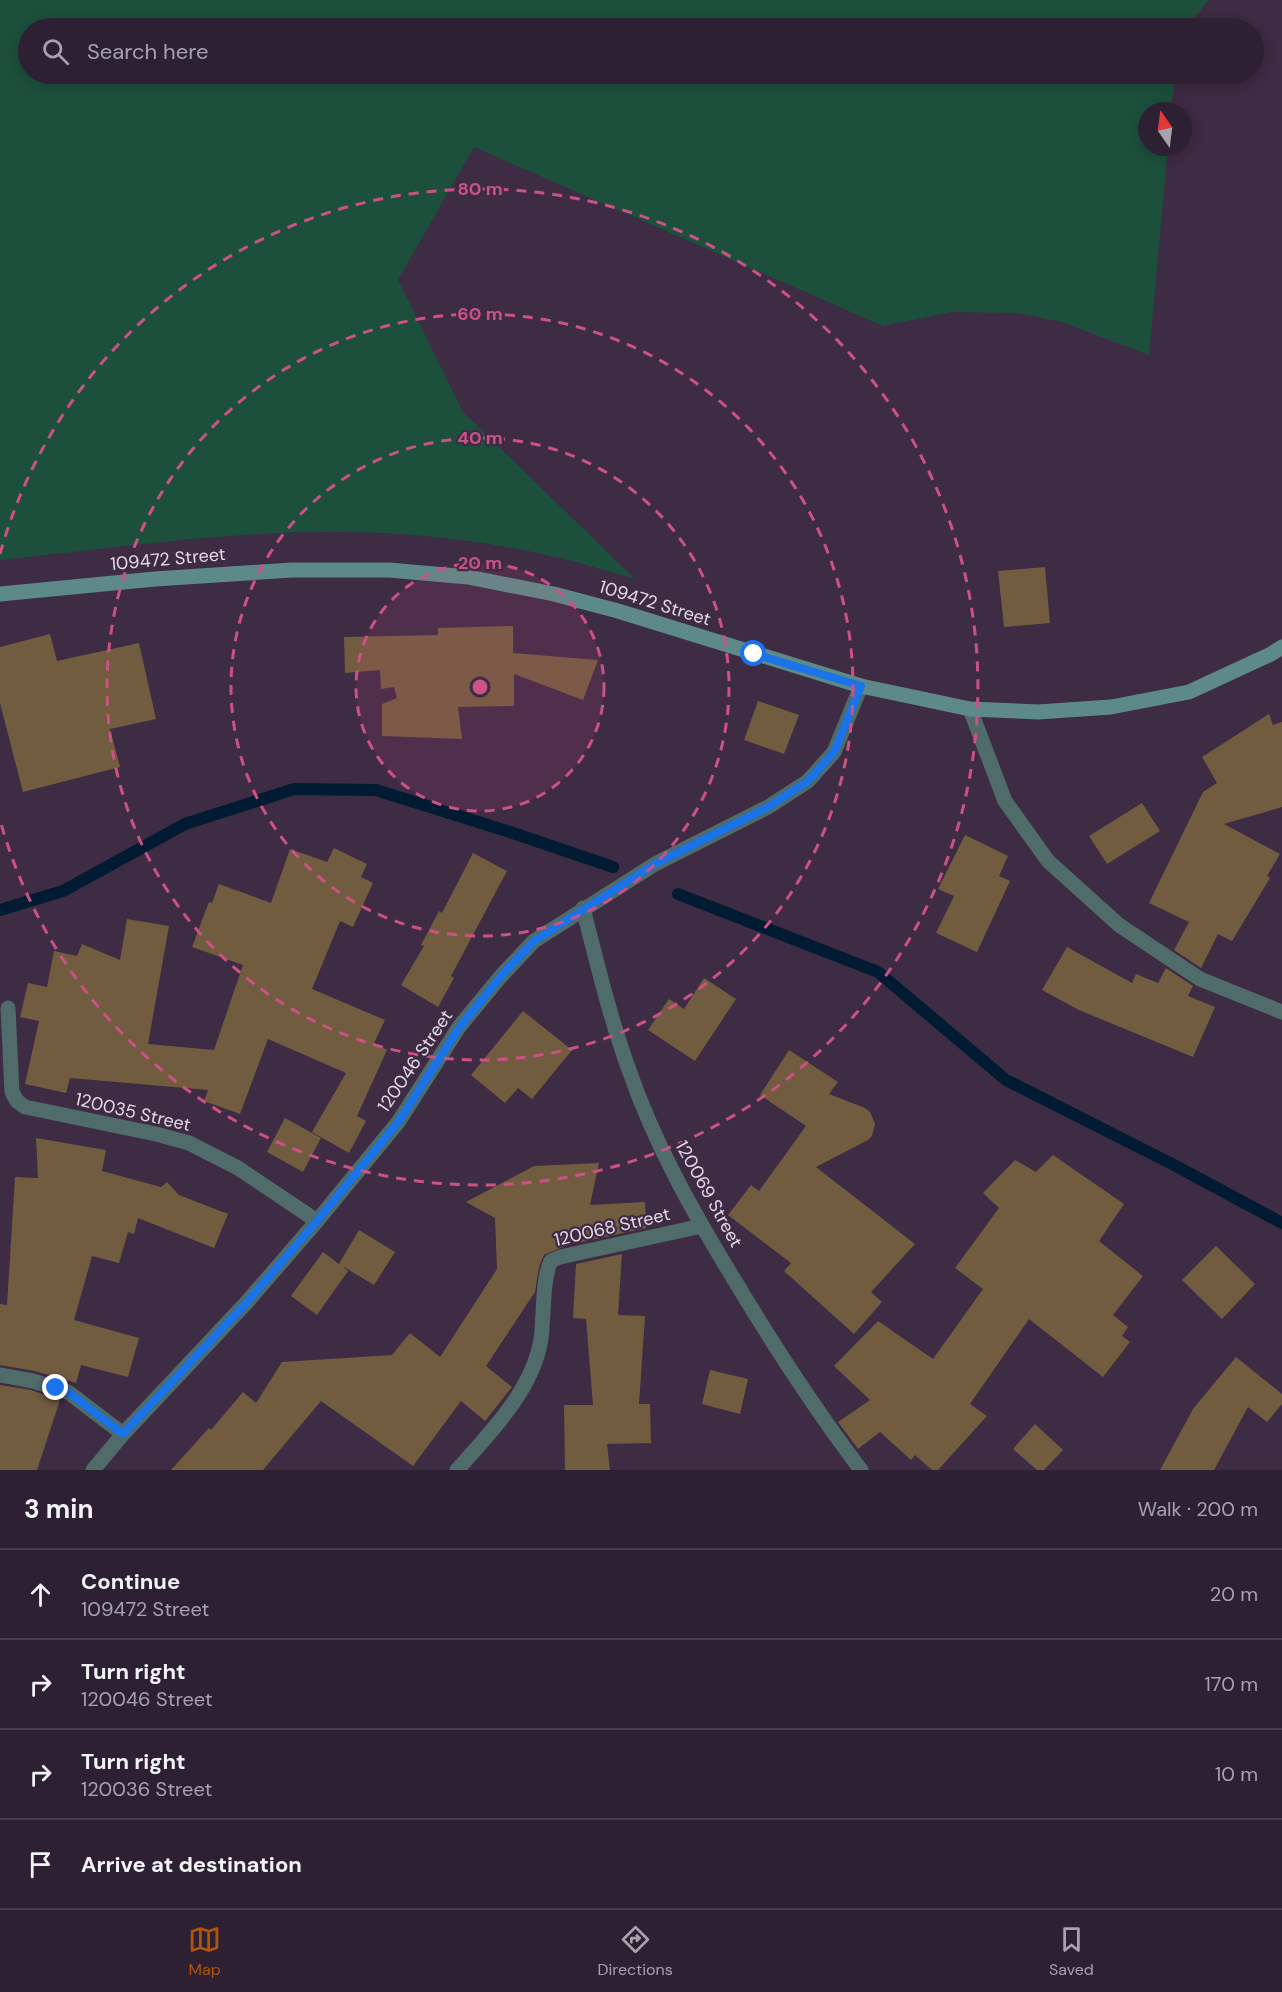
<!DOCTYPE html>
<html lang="en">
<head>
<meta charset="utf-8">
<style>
	body { margin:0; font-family:"DM Sans",sans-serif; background:#36283b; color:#f1f3f6 }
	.compass { position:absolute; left:1138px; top:102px; width:54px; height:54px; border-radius:50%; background:#2e2033; box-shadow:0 3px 15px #0003; rotate:346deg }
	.stop { position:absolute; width:18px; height:18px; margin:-14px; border:4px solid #1a73e8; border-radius:50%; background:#fff }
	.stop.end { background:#1a73e8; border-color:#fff; box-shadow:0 2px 6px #0008 }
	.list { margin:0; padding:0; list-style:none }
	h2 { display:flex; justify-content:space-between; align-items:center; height:78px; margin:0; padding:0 24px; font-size:26px }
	h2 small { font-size:20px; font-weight:400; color:#a7a3ac }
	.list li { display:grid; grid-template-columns:39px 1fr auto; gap:18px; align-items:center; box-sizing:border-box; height:90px; padding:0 24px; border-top:2px solid #493e4e }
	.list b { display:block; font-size:22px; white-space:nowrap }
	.list p { margin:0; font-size:20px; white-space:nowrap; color:#a7a3ac }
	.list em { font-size:20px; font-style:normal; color:#a7a3ac }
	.icon { flex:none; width:33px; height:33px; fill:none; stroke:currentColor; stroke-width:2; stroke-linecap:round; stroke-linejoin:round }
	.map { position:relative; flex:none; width:1282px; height:1470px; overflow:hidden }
	.search { position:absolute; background:#2e2033; box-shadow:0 3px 15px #0003; left:18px; right:18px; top:18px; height:66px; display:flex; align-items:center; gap:15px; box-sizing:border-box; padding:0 21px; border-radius:33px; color:#a7a3ac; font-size:22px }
	.sheet { height:438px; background:#2e2033 }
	nav { display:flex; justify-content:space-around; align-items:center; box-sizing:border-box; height:84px; border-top:2px solid #493e4e; background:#2e2033; font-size:16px; color:#a7a3ac }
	nav a { display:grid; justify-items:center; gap:3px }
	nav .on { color:#b45309 }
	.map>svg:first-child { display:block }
	.green { fill:#1d503c }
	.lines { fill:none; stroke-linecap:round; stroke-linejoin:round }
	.stream { stroke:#001b32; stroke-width:12 }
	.building { fill:#725c40 }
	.street { stroke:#4f6b6a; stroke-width:15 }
	.secondary { stroke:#5d8a88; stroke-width:15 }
	.route { stroke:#1a73e8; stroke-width:8 }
	.ring { fill:none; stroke:#cc5285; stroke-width:3; stroke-dasharray:10 8 }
	.labels { text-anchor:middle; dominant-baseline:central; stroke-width:4.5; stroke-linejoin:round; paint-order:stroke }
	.street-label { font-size:18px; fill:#e5d8e8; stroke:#3e2b44 }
	.centre { fill:#cc5285; stroke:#3e2b44; stroke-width:3 }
	.ring-label { font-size:18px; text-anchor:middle; font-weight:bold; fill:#cc5285; stroke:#3e2b44; stroke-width:4.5; stroke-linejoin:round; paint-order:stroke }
</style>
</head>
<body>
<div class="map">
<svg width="1282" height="1470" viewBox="0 0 1282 1470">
	<rect width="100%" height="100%" fill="#3e2b44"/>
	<path class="green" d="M0,0h1209l-23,28h-1158v46h1147l-4,37h-24v36h21l-19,208 -87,-33 -44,-9 -67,-1 -68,14 -409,-179 -76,133 65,132 172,167c-25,-7 -50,-15 -75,-21 -71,-17 -148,-26 -221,-26 -113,-1 -226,16 -339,28z"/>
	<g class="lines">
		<path class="stream" d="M678,894l200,78 128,108 168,85 108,58
			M0,910l63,-19 122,-67 109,-35 82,1 134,42 103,35"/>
	</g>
	<path class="building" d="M1045,567l5,56 -46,4 -6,-56z
		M513,626v27l85,7 -15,40 -69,-26v32l-56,1 4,32 -80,-3v-32l15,-6 -3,-11 -13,2 -1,-19 -35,3 -1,-36 94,-2v-7z
		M50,634l7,27 82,-18 17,76 -46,10 10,38 -97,25 -23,-89v-56z
		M758,701l41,14 -15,39 -40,-14z
		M1269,714l4,11 9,-3v85l-58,17 56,30 -13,22 3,2 -38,63 -14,-7 -17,34 -27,-18 15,-28 -40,-19 54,-111 14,-9 -15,-26z
		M1142,803l18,28 -53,33 -18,-28z
		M965,835l43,21 -9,20 11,5 -33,71 -41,-19 18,-37 -16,-7z
		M334,848l33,16 -6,13 12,6 -20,44 -13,-6 -28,68 73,31 -11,23 13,7 -30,66 9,5 -17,32 -37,-21 34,-59 -78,-34 -28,75 -36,-13 4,-11 -138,-12 -4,15 -41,-9 14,-63 -19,-4 8,-34 19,4 7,-36 23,5 5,-12 38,16 7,-41 42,7 -21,118 66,6 29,-85 -51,-18 17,-45 3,1 7,-19 52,19 19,-54 37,13z
		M473,853l34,18 -56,105 3,2 -16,29 -37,-22 23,-39 -3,-1 18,-34 3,2z
		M1067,947l65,36 4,-9 22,9 8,-15 27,18 -5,10 27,11 -22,50 -114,-47 -37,-20z
		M704,978l32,21 -41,62 -47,-31 21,-31 15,10z
		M523,1011l49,39 -40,49 -14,-11 -13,15 -34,-28z
		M789,1050l49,32 -9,12 36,14 5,4 5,12 -3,12 -4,4 -52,27 99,77 -44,48 11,10 -28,32 -70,-63 7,-8 -63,-48 23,-30 8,6 47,-65 -46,-31z
		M285,1118l36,20 -18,34 -36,-20z
		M36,1138l70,12 -4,21 59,16 6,-5 12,13 49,19 -14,34 -76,-30 -4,16 -6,-2 -9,31 -27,-7 -18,64 65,18 -11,39 -47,-12 -5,18 -41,-12 -35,-6v-61l7,1 8,-128 23,1z
		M1053,1155l71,49 -25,37 44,35 -30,39 15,12 -6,9 8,6 -27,35 -74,-58 -59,85 17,12 -49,54h-6l-17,-15 -4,5 -31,-28 -22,17 -20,-27 32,-22 -36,-34 44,-45 55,38 50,-70 -28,-21 44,-60 -16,-15 32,-33 21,12z
		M599,1163l-9,42 55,-3 1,26 -69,15 1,-17 -13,20 -21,9 -5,12 -4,25 -49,74 26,21 -27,34 -24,-20 -48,65 -92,-65 -58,69h-92l38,-42 2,2 32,-38 13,11 26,-41 110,-7 18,-22 30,24 57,-88 -2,-51 -29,-16 68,-36z
		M359,1230l36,22 -21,33 -32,-19 6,5 -31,44 -26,-19 32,-44 16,12z
		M1216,1246l39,38 -33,35 -40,-39z
		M622,1254l-4,61 27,1 -6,88h11l1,39 -44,1 3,26h-45l-1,-65h29l-7,-86 -13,-1 3,-54z
		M1236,1357l46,37v10l-15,18 -19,-15 -34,63h-54l33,-61z
		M710,1370l38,9 -8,35 -38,-10z
		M0,1385l31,5 29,10 -23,70h-37z
		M1035,1424l28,26 -19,20h-7l-24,-21z"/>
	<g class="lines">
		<path class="street" d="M970,709l35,92 43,60 71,64 81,54 82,33
			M583,908c14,55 27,110 46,162 26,75 65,144 106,211 39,65 80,128 126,189
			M8,1008l4,84 5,9 8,6 131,27 33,9 49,25 79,53
			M0,1375l33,6 35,11 55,42
			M93,1470l30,-36 124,-132 70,-81 82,-100 60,-94 42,-51 33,-35 121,-77 113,-57 40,-26 26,-29 27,-66
			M457,1470c33,-37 76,-80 84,-131 3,-21 1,-60 10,-78l9,-4 142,-31"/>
		<path class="secondary" d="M0,594l155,-15 137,-9h97l79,7 86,17 64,17 243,75 109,23 68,3 73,-5 78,-15 82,-38 11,-7"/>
	</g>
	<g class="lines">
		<path class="route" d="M56,1388l12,4 55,42 124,-132 70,-81 82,-100 60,-93 42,-52 33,-35 121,-77 113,-57 40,-26 26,-29 27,-66 -107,-32"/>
	</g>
	<circle cx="480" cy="687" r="124" fill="#cc5285" fill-opacity=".12"/>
	<g class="ring">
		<circle cx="480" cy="687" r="124"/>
		<circle cx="480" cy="687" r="249"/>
		<circle cx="480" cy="687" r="373"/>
		<path d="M0 554A498 498 0 1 1 0 820"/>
	</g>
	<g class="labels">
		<g class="street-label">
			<text transform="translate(168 559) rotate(-5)">109472 Street</text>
			<text transform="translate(655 603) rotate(17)">109472 Street</text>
			<text transform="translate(415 1061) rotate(-56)">120046 Street</text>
			<text transform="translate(133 1112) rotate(13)">120035 Street</text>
			<text transform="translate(709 1194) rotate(61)">120069 Street</text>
			<text transform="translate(612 1227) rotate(-13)">120068 Street</text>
		</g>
	</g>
	<circle cx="480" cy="687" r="9" class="centre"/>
	<g class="ring-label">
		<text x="480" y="195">80 m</text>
		<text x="480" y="320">60 m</text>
		<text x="480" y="444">40 m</text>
		<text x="480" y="569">20 m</text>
	</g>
</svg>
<svg class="compass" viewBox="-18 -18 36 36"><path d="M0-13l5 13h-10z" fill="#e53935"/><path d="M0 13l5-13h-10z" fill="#a7a3ac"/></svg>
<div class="stop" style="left:754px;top:654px"></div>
<div class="stop end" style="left:56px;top:1388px"></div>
<div class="search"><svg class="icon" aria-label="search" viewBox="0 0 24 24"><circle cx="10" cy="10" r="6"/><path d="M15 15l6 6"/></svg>Search here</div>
</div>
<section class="sheet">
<h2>3 min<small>Walk · 200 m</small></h2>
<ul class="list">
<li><svg class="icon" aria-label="ahead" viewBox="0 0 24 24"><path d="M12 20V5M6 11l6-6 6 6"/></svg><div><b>Continue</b><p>109472 Street</p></div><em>20 m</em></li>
<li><svg class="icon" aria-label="right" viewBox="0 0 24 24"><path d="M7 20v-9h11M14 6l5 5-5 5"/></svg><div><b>Turn right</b><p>120046 Street</p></div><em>170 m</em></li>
<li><svg class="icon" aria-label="right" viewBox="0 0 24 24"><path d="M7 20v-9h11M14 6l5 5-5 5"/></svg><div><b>Turn right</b><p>120036 Street</p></div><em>10 m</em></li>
<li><svg class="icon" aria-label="arrive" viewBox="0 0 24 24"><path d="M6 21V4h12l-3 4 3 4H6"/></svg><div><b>Arrive at destination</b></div></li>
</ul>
</section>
<nav>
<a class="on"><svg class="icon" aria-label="map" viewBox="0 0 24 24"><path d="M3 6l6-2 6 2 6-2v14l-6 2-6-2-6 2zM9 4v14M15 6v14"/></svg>Map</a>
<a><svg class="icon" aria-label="directions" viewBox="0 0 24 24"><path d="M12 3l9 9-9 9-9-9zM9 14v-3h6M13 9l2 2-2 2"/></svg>Directions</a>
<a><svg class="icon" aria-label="saved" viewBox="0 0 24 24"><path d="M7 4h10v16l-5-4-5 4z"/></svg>Saved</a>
</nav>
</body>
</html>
